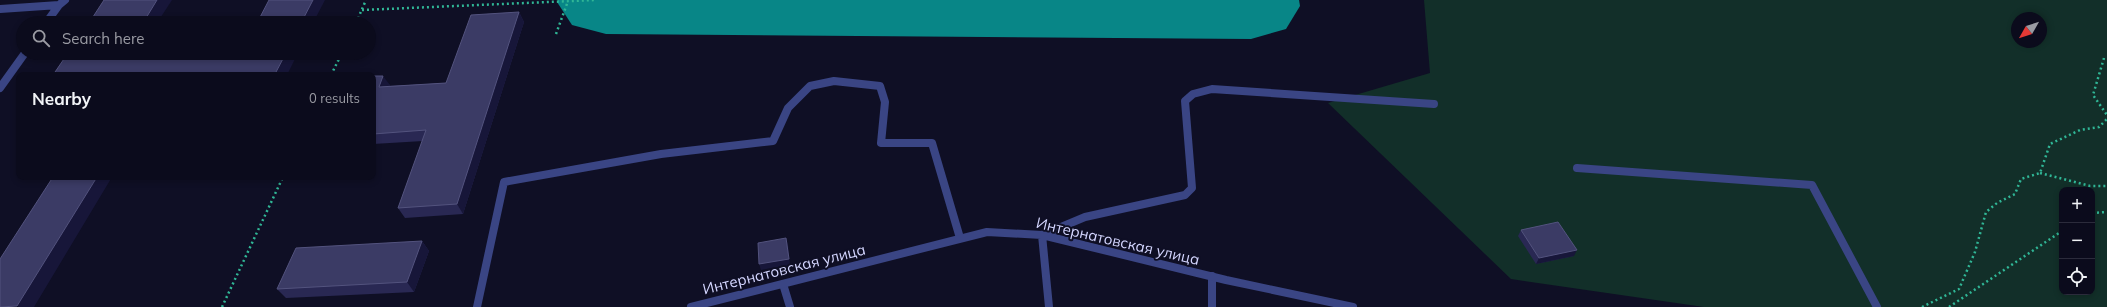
<!DOCTYPE html>
<html lang="en">
<head>
<meta charset="utf-8">
<style>
	body { margin:0; font-family:Mulish,sans-serif; background:#141425; color:#f1f3f6 }
	.controls { position:absolute; right:12px; bottom:12px; display:grid; overflow:hidden; border-radius:8px; box-shadow:0 2px 6px #0003 }
	.controls button { width:36px; height:36px; display:grid; place-items:center; padding:0; border:0; border-bottom:1px solid #2b2b3b; background:#0b0b1c; color:#f1f3f6; font:20px sans-serif }
	.compass { position:absolute; left:2011px; top:12px; width:36px; height:36px; border-radius:50%; background:#0b0b1c; box-shadow:0 2px 6px #0003; rotate:231deg }
	.list { margin:0; padding:0; list-style:none }
	h2 { display:flex; justify-content:space-between; align-items:center; height:52px; margin:0; padding:0 16px; font-size:17px }
	h2 small { font-size:13px; font-weight:400; color:#9a9ba3 }
	.icon { flex:none; width:22px; height:22px; fill:none; stroke:currentColor; stroke-width:2; stroke-linecap:round; stroke-linejoin:round }
	.map { position:relative; flex:none; width:2107px; height:307px; overflow:hidden }
	.search { position:absolute; background:#0b0b1c; box-shadow:0 2px 6px #0003; left:16px; top:16px; width:360px; height:44px; display:flex; align-items:center; gap:10px; box-sizing:border-box; padding:0 14px; border-radius:22px; color:#9a9ba3; font-size:15px }
	.panel { position:absolute; background:#0b0b1c; box-shadow:0 2px 6px #0003; left:16px; top:72px; width:360px; height:108px; border-radius:8px }
	.map>svg:first-child { display:block }
	.green { fill:#122f29; fill-rule:evenodd }
	.lines { fill:none; stroke-linecap:round; stroke-linejoin:round }
	.runway { fill:#088687; fill-rule:evenodd }
	.path { stroke:#30b696; stroke-width:2.5; stroke-dasharray:2 3; stroke-linecap:butt }
	.service { stroke:#3a4584; stroke-width:8 }
	.minor { stroke:#3a4584; stroke-width:8 }
	.wall { fill:#292853 }
	.shaded-wall { fill:#171639 }
	.building { fill:#3b3b65; stroke:#53537e }
	.labels { text-anchor:middle; dominant-baseline:central; stroke-width:4; stroke-linejoin:round; paint-order:stroke }
	.street-label { font-size:15px; fill:#d4d6ff; stroke:#0f0f25 }
</style>
</head>
<body>
<div class="map">
<svg width="2107" height="307" viewBox="0 0 2107 307">
	<rect width="100%" height="100%" fill="#0f0f25"/>
	<path class="green" d="M1424,0h683v307h-403l-193,-28 -183,-176 102,-30zM2017,18h24v24h-24zM2062,190h30v102h-30z"/>
	<g class="lines">
		<path class="runway" d="M558,0h741l1,6 -14,23 -35,10 -645,-5 -34,-9 -15,-23z"/>
		<path class="path" d="M362,10l233,-10
			M356,23l10,-23
			M556,34l12,-33
			M2104,58l-11,37 14,20
			M331,75l11,-22
			M2040,173l50,13h17
			M2092,213l15,-1
			M222,307l61,-130
			M1922,307l37,-18 16,-37 11,-40 11,-9 18,-9 6,-15 19,-6 10,-29 30,-14 19,-3 8,-8
			M1949,307l113,-76"/>
		<path class="service" d="M0,9l59,-4 6,-5
			M46,23l13,-18
			M0,88l25,-35
			M1577,168l235,17 65,122
			M1042,235l43,-18 100,-22 7,-7 -7,-87 8,-7 19,-5 222,15
			M1212,276v31
			M783,284l7,23
			M477,307l27,-125 157,-28 112,-13 15,-33 22,-22 24,-5 46,5 5,16 -4,41h51l28,95"/>
		<path class="minor" d="M1042,235l7,72
			M691,307l296,-75 55,3 184,45 127,27"/>
	</g>
	<path class="wall" d="M519,12l5,10 -61,192 -58,4 -7,-10 25,-67 -50,3v-68l17,9 -1,1 57,-3z
		M1521,230l53,26 -38,8 -18,-28z
		M422,241l7,10 -15,41 -128,6 -9,-9z"/>
	<path class="shaded-wall" d="M157,0h15l-15,23h-14z
		M313,0h12l-12,23h-12z
		M519,12l5,10 -61,192 -6,-10z
		M286,53h12l-11,22h-11l-1,-1z
		M383,76l7,9 -5,12 -6,-10z
		M97,177h15l-78,130h-15l-2,-1z
		M786,238l2,6 2,21 -29,5 -2,-6z
		M422,241l7,10 -15,41 -7,-10z
		M1577,250l-3,6 -38,8 3,-6z"/>
	<path class="building" d="M104,0h53l-14,23h-54z
		M269,0h44l-12,23h-44z
		M519,12l-62,192 -59,4 28,-78 -53,4v-58h10l-4,11 67,-4 25,-68z
		M68,53h218l-11,21 -14,1h-208z
		M53,177h44l-80,129 -17,1v-48z
		M1558,222l19,28 -38,8 -18,-28z
		M786,238l3,21 -30,5 -1,-21z
		M422,241l-15,41 -130,7 19,-41z"/>
	<g class="labels">
		<g class="street-label">
			<text transform="translate(1118 241) rotate(13)">Интернатовская улица</text>
			<text transform="translate(784 269) rotate(-14)">Интернатовская улица</text>
		</g>
	</g>
</svg>
<div class="controls">
<button>+</button>
<button>−</button>
<button><svg class="icon" aria-label="locate" viewBox="0 0 24 24"><circle cx="12" cy="12" r="6"/><path d="M12 2v4M12 18v4M2 12h4M18 12h4"/></svg></button>
</div>
<svg class="compass" viewBox="-18 -18 36 36"><path d="M0-13l5 13h-10z" fill="#e53935"/><path d="M0 13l5-13h-10z" fill="#9a9ba3"/></svg>
<div class="search"><svg class="icon" aria-label="search" viewBox="0 0 24 24"><circle cx="10" cy="10" r="6"/><path d="M15 15l6 6"/></svg>Search here</div>
<section class="panel">
<h2>Nearby<small>0 results</small></h2>
<ul class="list">
</ul>
</section>
</div>
</body>
</html>
